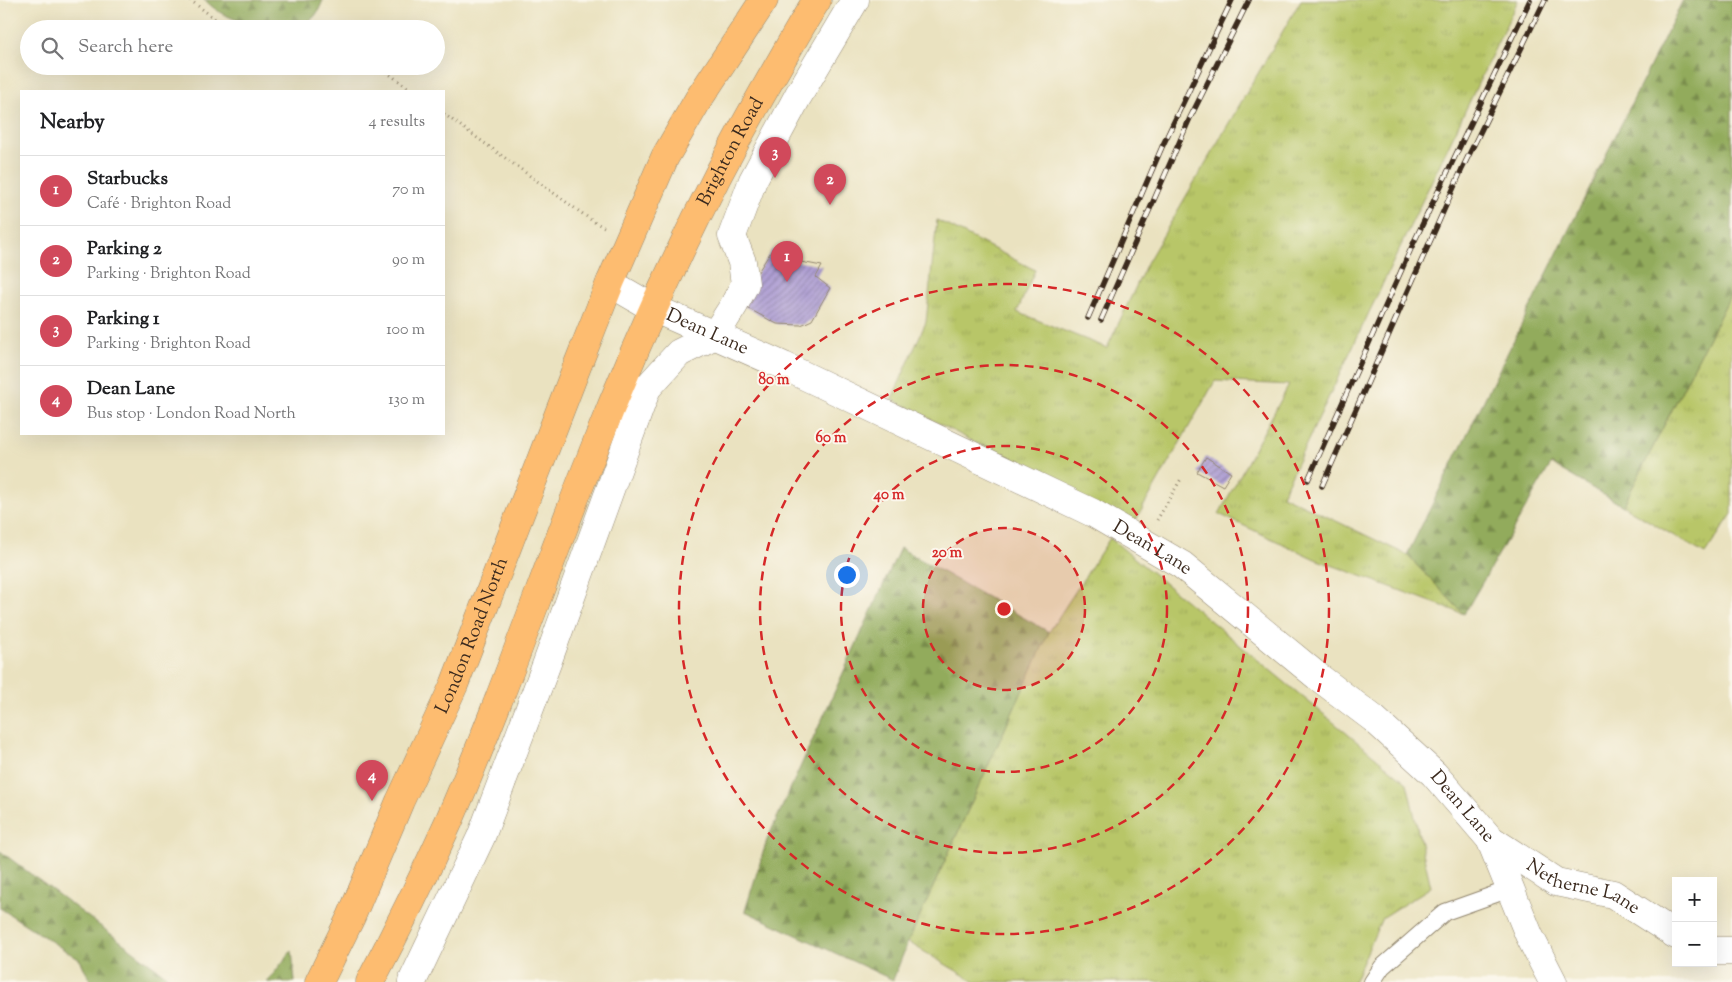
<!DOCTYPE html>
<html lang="en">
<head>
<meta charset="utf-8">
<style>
	body { margin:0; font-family:"Sorts Mill Goudy",serif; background:#f2f2f2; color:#202124 }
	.controls { position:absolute; right:15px; bottom:15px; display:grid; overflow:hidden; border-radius:0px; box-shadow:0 5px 20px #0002 }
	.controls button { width:45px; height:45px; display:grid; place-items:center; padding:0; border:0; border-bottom:1px solid #e0e0e0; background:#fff; color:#202124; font:25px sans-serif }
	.you { position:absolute; left:846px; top:574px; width:18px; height:18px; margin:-12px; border:4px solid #fff; border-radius:50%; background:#1a73e8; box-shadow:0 0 0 8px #1a73e833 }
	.badge { display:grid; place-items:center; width:32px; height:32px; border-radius:50%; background:#d1495b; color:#fff; font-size:16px; font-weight:700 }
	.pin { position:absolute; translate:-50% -41px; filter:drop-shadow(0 1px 2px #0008) }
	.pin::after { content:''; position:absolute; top:26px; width:18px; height:15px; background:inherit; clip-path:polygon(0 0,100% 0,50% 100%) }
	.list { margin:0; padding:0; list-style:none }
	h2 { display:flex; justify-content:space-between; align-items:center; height:65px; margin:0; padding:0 20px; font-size:21px }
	h2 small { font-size:16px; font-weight:400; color:#757577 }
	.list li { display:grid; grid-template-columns:32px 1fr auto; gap:15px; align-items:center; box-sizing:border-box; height:70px; padding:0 20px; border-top:1px solid #e0e0e0 }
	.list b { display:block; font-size:19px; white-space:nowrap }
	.list p { margin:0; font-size:16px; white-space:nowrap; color:#757577 }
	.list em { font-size:16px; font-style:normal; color:#757577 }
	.icon { flex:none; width:28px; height:28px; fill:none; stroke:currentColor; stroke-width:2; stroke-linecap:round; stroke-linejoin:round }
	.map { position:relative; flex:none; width:1732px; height:982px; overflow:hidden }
	.search { position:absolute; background:#fff; box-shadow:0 5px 20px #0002; left:20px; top:20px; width:425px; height:55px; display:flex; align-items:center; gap:12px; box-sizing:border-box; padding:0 18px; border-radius:28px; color:#757577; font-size:19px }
	.panel { position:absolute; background:#fff; box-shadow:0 5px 20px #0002; left:20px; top:90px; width:425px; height:345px; border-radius:0px }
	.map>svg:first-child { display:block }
	.grass { fill:url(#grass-tufts); stroke:#7a7843 }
	.forest { fill:url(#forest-firs); stroke:#666a3d }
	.building { fill:url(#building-hatch) }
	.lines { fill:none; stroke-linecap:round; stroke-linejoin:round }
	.service-casing { stroke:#92866f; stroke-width:18 }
	.minor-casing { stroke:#92866f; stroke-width:29 }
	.tertiary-casing { stroke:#92866f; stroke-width:29 }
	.trunk-casing { stroke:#92866f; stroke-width:29 }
	.path { stroke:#92866f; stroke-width:3; stroke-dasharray:1 4; stroke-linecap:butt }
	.service { stroke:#fff; stroke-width:16 }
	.minor { stroke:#fff; stroke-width:28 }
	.tertiary { stroke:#fff; stroke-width:28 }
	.trunk { stroke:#fdbc6f; stroke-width:28 }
	.rail-casing { stroke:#3b2a1e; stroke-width:5.5 }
	.rail { stroke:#fbf7ec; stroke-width:4; stroke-dasharray:11; stroke-linecap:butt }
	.ring { fill:none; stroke:#d62828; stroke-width:2.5; stroke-dasharray:9 6 }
	.labels { text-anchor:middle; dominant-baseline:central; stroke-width:4; stroke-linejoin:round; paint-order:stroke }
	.street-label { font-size:19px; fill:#3b2a1e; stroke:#fbf7ec }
	.centre { fill:#d62828; stroke:#fbf7ec; stroke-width:2.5 }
	.ring-label { font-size:15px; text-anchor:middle; font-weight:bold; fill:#d62828; stroke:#fbf7ec; stroke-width:4; stroke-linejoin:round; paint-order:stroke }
</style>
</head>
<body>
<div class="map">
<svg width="1732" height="982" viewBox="0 0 1732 982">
	<defs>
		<pattern id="grass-tufts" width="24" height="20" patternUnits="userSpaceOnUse" patternTransform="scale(1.25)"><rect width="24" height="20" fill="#b8c668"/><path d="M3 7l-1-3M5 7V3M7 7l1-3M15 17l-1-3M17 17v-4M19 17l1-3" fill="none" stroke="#9faa5a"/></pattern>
		<pattern id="forest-firs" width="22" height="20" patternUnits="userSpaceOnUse" patternTransform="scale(1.25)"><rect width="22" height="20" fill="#92ab5c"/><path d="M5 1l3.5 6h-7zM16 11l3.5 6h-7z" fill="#788b4b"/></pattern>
		<pattern id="building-hatch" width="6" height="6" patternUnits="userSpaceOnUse" patternTransform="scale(1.25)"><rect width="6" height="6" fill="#ad9dd3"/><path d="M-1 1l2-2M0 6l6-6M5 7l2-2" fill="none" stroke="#8e80ab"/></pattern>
	</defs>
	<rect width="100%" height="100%" fill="#fbf7ec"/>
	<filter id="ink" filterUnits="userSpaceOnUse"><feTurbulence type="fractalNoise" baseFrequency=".02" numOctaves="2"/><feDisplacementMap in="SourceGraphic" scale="10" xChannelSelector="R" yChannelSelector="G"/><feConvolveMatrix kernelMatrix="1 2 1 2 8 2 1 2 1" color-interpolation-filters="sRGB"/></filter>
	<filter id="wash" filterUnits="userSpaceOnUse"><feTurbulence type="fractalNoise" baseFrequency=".0096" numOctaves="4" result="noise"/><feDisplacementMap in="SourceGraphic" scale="20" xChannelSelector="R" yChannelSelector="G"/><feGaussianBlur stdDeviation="1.12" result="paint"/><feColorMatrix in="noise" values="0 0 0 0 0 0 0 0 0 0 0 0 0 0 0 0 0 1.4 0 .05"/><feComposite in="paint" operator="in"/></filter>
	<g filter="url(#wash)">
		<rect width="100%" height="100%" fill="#eae2c0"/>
		<path class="grass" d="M1301,0h217l-236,495 125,60 57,59 -149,-55 -96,-45 70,-129 -74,-4 -82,144 -241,-126 34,-77 11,-102 98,50 -18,42 90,36 40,-85z
			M1732,292v222l-27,40 -82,-48z
			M1110,538l297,245 24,104 -49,31 -28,64h-379l-67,-40 141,-310z"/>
		<path class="forest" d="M204,0h119c-2,5 -5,13 -9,17 -24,21 -66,9 -91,-3 -7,-3 -13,-10 -19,-14z
			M1683,0h49v292l-109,214 -72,-42 -87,150 -57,-59z
			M900,548l149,84 -141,310 -15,38 -148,-69 22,-71z
			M0,851l175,131h-84l-11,-22 -80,-52z
			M292,950l3,32h-28z"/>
		<g id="blocks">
			<path class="building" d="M772,250l18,10 32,6 -6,11 14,11 -18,32 -11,5 -24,-1 -39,-21z
				M1206,457l25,16 -8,13 -26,-14z"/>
		</g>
	</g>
	<g filter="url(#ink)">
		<use href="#blocks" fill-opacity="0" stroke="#92866f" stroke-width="1"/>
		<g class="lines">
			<g class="service-casing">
				<path id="service" d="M1372,982l10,-15 63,-55 65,-23"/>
			</g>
			<g class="minor-casing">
				<g id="minor">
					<path id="s1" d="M1490,839l66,43 57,12 63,41"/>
					<path d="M1713,951h19"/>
					<path d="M412,982l69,-145 66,-174 100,-275 32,-35 36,-18 19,-30 11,-21 -3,-22 -10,-26 21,-56 45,-84 57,-96"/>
				</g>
			</g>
			<g class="tertiary-casing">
				<g id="tertiary">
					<path id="s2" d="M610,283l43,25 131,58 309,147 89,52 135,111 57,43 60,55 56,65 39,96 24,47"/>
				</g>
			</g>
			<g class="trunk-casing">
				<g id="trunk">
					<path id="s3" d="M319,982l32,-65 49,-116 54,-116 122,-316 34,-86 55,-126 33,-57 66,-100"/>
					<path id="s4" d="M370,982c28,-53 54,-106 79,-161 52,-119 94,-243 142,-364 51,-130 109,-256 179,-377 16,-27 30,-54 47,-80"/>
				</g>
			</g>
			<path class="path" d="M190,0l28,21 19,8
				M306,29l12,-6 8,6
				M378,66l35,25
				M444,114l150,108 10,5
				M1157,520l24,-41"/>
			<use href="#service" class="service"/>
			<use href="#minor" class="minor"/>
			<use href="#tertiary" class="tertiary"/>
			<use href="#trunk" class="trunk"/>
			<g class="rail-casing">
				<path id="rail" d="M1088,318l74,-171 70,-147
					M1101,320l89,-202 59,-118
					M1308,480l106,-238 116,-242
					M1322,486l140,-317 83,-169"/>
			</g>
			<use href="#rail" class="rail"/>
		</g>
	</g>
	<circle cx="1004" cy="609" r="81" fill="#d62828" fill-opacity=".12"/>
	<g class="ring">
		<circle cx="1004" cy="609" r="81"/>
		<circle cx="1004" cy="609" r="163"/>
		<circle cx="1004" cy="609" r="244"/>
		<circle cx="1004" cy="609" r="325"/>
	</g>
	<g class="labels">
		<g class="street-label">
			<text stroke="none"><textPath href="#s4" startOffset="906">Brighton Road</textPath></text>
			<text stroke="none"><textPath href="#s2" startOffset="109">Dean Lane</textPath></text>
			<text stroke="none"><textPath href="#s2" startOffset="604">Dean Lane</textPath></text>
			<text stroke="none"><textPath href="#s3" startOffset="379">London Road North</textPath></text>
			<text stroke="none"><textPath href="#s2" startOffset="1009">Dean Lane</textPath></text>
			<text stroke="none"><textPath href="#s1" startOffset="106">Netherne Lane</textPath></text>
		</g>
	</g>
	<circle cx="1004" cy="609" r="8" class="centre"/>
	<g class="ring-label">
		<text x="774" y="384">80 m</text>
		<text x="831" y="442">60 m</text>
		<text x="889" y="499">40 m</text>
		<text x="947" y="557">20 m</text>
	</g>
</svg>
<div class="controls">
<button>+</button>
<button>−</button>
</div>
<div class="you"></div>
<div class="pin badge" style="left:787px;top:282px">1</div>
<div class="pin badge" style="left:830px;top:205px">2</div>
<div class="pin badge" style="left:775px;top:178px">3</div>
<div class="pin badge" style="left:372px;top:801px">4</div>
<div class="search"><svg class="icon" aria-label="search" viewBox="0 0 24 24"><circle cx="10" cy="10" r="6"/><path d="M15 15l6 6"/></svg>Search here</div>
<section class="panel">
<h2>Nearby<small>4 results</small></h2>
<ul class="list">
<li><span class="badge">1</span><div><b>Starbucks</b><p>Café · Brighton Road</p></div><em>70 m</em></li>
<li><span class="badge">2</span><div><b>Parking 2</b><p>Parking · Brighton Road</p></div><em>90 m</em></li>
<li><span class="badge">3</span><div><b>Parking 1</b><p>Parking · Brighton Road</p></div><em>100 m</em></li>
<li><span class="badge">4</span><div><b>Dean Lane</b><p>Bus stop · London Road North</p></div><em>130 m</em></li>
</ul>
</section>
</div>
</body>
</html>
